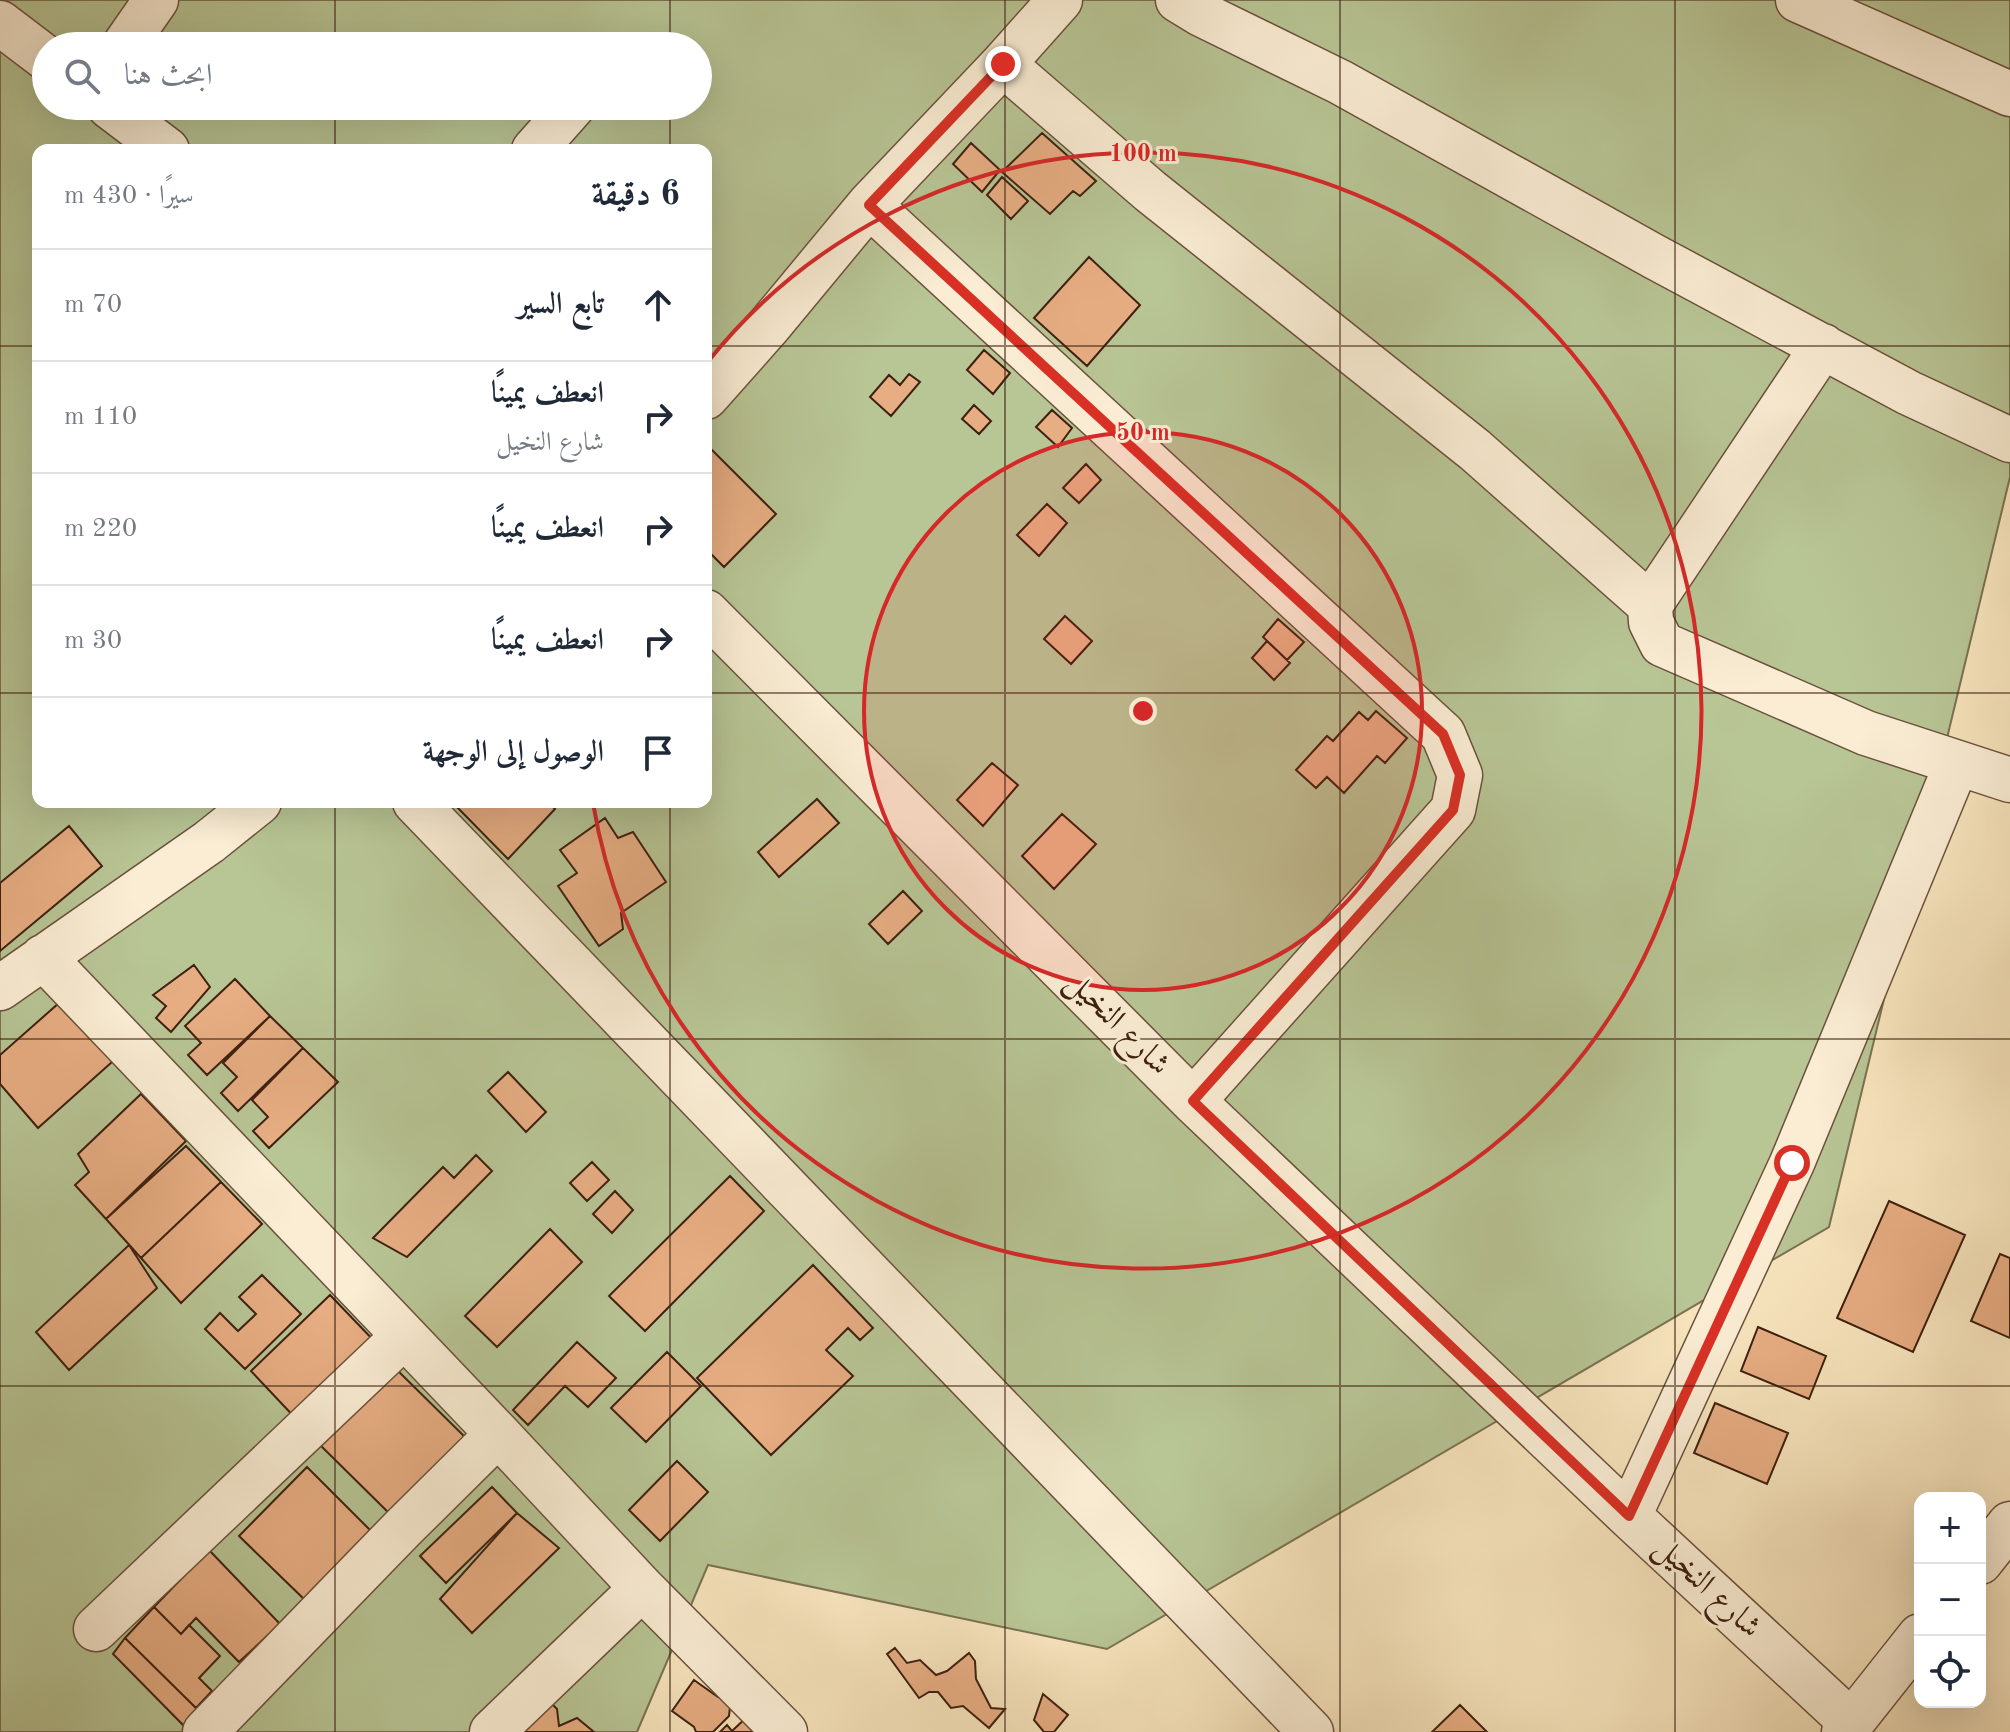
<!DOCTYPE html>
<html lang="ar">
<head>
<meta charset="utf-8">
<style>
	body { margin:0; font-family:"Old Standard TT",Amiri,serif; background:#f6f6f7; color:#1f2937; direction:rtl }
	.controls { position:absolute; right:24px; bottom:24px; display:grid; overflow:hidden; border-radius:16px; box-shadow:0 8px 32px #0002 }
	.controls button { width:72px; height:72px; display:grid; place-items:center; padding:0; border:0; border-bottom:2px solid #e0e1e3; background:#fff; color:#1f2937; font:40px sans-serif }
	.stop { position:absolute; width:24px; height:24px; margin:-18px; border:6px solid #d93025; border-radius:50%; background:#fff }
	.stop.end { background:#d93025; border-color:#fff; box-shadow:0 2px 8px #0008 }
	.list { margin:0; padding:0; list-style:none }
	h2 { display:flex; justify-content:space-between; align-items:center; height:104px; margin:0; padding:0 32px; font-size:34px }
	h2 small { font-size:26px; font-weight:400; color:#747a83 }
	.list li { display:grid; grid-template-columns:52px 1fr auto; gap:24px; align-items:center; box-sizing:border-box; height:112px; padding:0 32px; border-top:2px solid #e0e1e3 }
	.list b { display:block; font-size:30px; white-space:nowrap }
	.list p { margin:0; font-size:26px; white-space:nowrap; color:#747a83 }
	.list em { font-size:26px; font-style:normal; color:#747a83 }
	.icon { flex:none; width:44px; height:44px; fill:none; stroke:currentColor; stroke-width:2; stroke-linecap:round; stroke-linejoin:round }
	.map { position:relative; flex:none; width:2010px; height:1732px; overflow:hidden; direction:ltr }
	.search { position:absolute; background:#fff; box-shadow:0 8px 32px #0002; left:32px; top:32px; width:680px; height:88px; display:flex; align-items:center; gap:20px; box-sizing:border-box; padding:0 28px; border-radius:44px; color:#747a83; font-size:30px }
	.panel { position:absolute; background:#fff; box-shadow:0 8px 32px #0002; left:32px; top:144px; width:680px; height:664px; border-radius:16px; direction:rtl }
	.map>svg:first-child { display:block }
	.green { fill:#b8c595; stroke:#7b7252; stroke-width:2; fill-rule:evenodd }
	.building { fill:#e7ad83; stroke:#3e2010; stroke-width:2 }
	.lines { fill:none; stroke-linecap:round; stroke-linejoin:round }
	.minor-casing { stroke:#6c513b; stroke-width:47 }
	.minor { stroke:#faedd4; stroke-width:44 }
	.route { stroke:#d93025; stroke-width:10 }
	.grid { fill:none; stroke:#3e2010; stroke-width:2; stroke-opacity:0.55 }
	.ring { fill:none; stroke:#d62828; stroke-width:4 }
	.labels { text-anchor:middle; dominant-baseline:central; stroke-width:6; stroke-linejoin:round; paint-order:stroke }
	.street-label { font-size:32px; fill:#3e2010; stroke:#faedd4 }
	.centre { fill:#d62828; stroke:#faedd4; stroke-width:4 }
	.ring-label { font-size:24px; text-anchor:middle; font-weight:bold; fill:#d62828; stroke:#faedd4; stroke-width:6; stroke-linejoin:round; paint-order:stroke }
</style>
</head>
<body>
<div class="map">
<svg width="2010" height="1732" viewBox="0 0 2010 1732">
	<rect width="100%" height="100%" fill="#f7e4bd"/>
	<filter id="stains"><feTurbulence type="fractalNoise" baseFrequency=".0025" numOctaves="4"/><feColorMatrix values="0 0 0 0 .2 0 0 0 0 .09 0 0 0 0 .02 0 0 0 .5 -.17"/></filter>
	<radialGradient id="worn" r=".72"><stop offset=".6" stop-color="#630" stop-opacity="0"/><stop offset="1" stop-color="#630" stop-opacity=".3"/></radialGradient>
	<path class="green" d="M0,0h2010v477l-181,750 -722,422 -399,-84 -71,167h-637zM46,46h652v60h-652zM38,150h668v652h-668z"/>
	<path class="building" d="M1042,133l54,48 -16,15 -7,-5 -23,23 -48,-42z
		M971,143l29,27 -18,22 -29,-28z
		M1002,177l26,24 -17,18 -24,-24z
		M1089,257l51,48 -53,61 -53,-48z
		M984,350l26,23 -17,21 -26,-24z
		M909,374l11,8 -29,34 -21,-19 19,-22 11,10z
		M974,405l17,16 -12,13 -17,-15z
		M1052,410l20,18 -14,19 -22,-20z
		M706,444l70,70 -52,53 -18,-18z
		M1086,464l15,16 -22,23 -16,-15z
		M1047,504l20,19 -28,33 -22,-21z
		M1065,616l27,25 -21,23 -27,-25z
		M1278,619l26,23 -17,18 -24,-23z
		M1267,641l23,22 -16,17 -22,-22z
		M1376,711l31,27 -22,25 -8,-7 -33,37 -17,-16 -11,11 -20,-18 31,-34 6,5 26,-29 9,8z
		M992,763l26,22 -35,41 -26,-26z
		M817,799l22,24 -60,54 -21,-25z
		M452,802h96l7,7 -47,50z
		M1062,814l34,30 -42,45 -32,-33z
		M605,818l13,20 15,-6 33,50 -45,31 2,16 -24,17 -41,-60 19,-13 -17,-23z
		M69,826l33,40 -102,85v-68z
		M903,891l19,20 -34,33 -19,-20z
		M194,965l16,22 -39,45 -15,-14 10,-12 -13,-11z
		M235,979l35,37 -63,59 -19,-20 13,-12 -16,-17z
		M68,995l53,59 -83,74 -38,-44v-29z
		M270,1016l33,32 -65,63 -17,-18 16,-16 -14,-14z
		M303,1048l35,34 -69,66 -16,-17 15,-14 -16,-17z
		M508,1072l38,40 -20,20 -38,-41z
		M141,1094l45,47 -80,78 -31,-34 14,-13 -11,-18z
		M186,1146l35,36 -80,76 -35,-39z
		M476,1155l16,16 -85,86 -34,-19 70,-71 11,11z
		M592,1162l17,18 -22,21 -17,-18z
		M730,1176l34,35 -119,120 -36,-35z
		M221,1182l41,42 -81,79 -40,-45z
		M615,1191l18,19 -21,23 -19,-19z
		M1889,1201l76,34 -52,117 -76,-34z
		M550,1229l32,33 -85,85 -32,-31z
		M129,1245l28,43 -88,82 -33,-38z
		M2000,1254l10,4v80l-39,-17z
		M813,1265l60,63 -13,12 -12,-12 -22,22 27,26 -82,79 -74,-77z
		M262,1275l39,39 -56,55 -40,-40 15,-16 18,18 18,-17 -17,-17z
		M330,1295l49,51 -79,77 -49,-52z
		M1758,1327l68,29 -17,43 -68,-28z
		M577,1342l39,36 -28,29 -23,-21 -37,39 -15,-15z
		M667,1352l34,34 -55,56 -35,-34z
		M392,1365l78,77 -75,77 -78,-77z
		M1715,1403l73,30 -21,51 -73,-31z
		M677,1461l31,31 -48,49 -31,-31z
		M307,1467l66,66 -67,68 -67,-65z
		M492,1487l25,26 -71,70 -26,-27z
		M517,1513l42,35 -87,85 -32,-34z
		M209,1550l71,74 -41,38 -43,-44 -15,16 -27,-27z
		M154,1607l27,27 8,-9 31,31 -21,22 13,13 -16,17 -71,-70z
		M125,1638l71,70 7,2 -18,17 -72,-73z
		M895,1648l12,15 13,-3 16,15 11,-4 22,-18 6,8 1,18 15,29 14,1 -16,19 -26,-22 -12,2 -13,-16h-9l-10,6 -32,-44z
		M694,1680l24,17 13,1 -2,18 -16,16h-17l-2,-5 -22,-16z
		M1043,1694l25,21 -14,17h-10l-10,-12z
		M550,1702l7,7 2,17 18,-8 17,14h-71z
		M1460,1705l27,27h-55z
		M749,1715l16,17h-45l7,-7 5,6z"/>
	<g class="lines">
		<g class="minor-casing">
			<path id="minor" d="M1178,0l23,14 139,68 315,175 254,136 101,47
				M1798,0l212,94
				M0,23l46,35
				M124,46l32,-46
				M1003,64l147,127 325,259 175,155
				M109,106l58,44
				M534,150l39,-44
				M869,205l574,529 17,41 -7,35 -260,291
				M1823,346l-173,259 1,17 11,22 204,89 144,47
				M706,397l62,-70 101,-122 134,-141 57,-64
				M706,612l487,489 436,415 223,207
				M415,802l896,930
				M43,957l455,477 144,154 143,144
				M0,988l209,-146 50,-40
				M1629,1516l163,-353 165,-400
				M1980,1562l30,-38
				M96,1629l308,-293
				M205,1732l198,-204 95,-94
				M492,1732l150,-144
				M1844,1732l76,-96"/>
		</g>
		<use href="#minor" class="minor"/>
	</g>
	<g class="lines">
		<path class="route" d="M1003,64l-134,141 574,529 17,41 -7,35 -260,291 436,415 163,-353"/>
	</g>
	<path class="grid" d="M335,0v46M670,0v46M1005,0v1732M1340,0v1732M1675,0v1732M335,106v44M670,106v44M0,346h38M706,346h1304M0,693h38M706,693h1304M335,802v930M670,802v930M0,1039h2010M0,1386h2010"/>
	<circle cx="1143" cy="711" r="279" fill="#d62828" fill-opacity=".12"/>
	<g class="ring">
		<circle cx="1143" cy="711" r="279"/>
		<path d="M706 364A558 558 0 1 1 593 803"/>
	</g>
	<g class="labels">
		<g class="street-label">
			<text transform="translate(1117 1024) rotate(45)">شارع النخيل</text>
			<text transform="translate(1707 1588) rotate(43)">شارع النخيل</text>
		</g>
	</g>
	<circle cx="1143" cy="711" r="12" class="centre"/>
	<g class="ring-label">
		<text x="1143" y="161">100 m</text>
		<text x="1143" y="440">50 m</text>
	</g>
	<rect width="100%" height="100%" filter="url(#stains)"/>
	<rect width="100%" height="100%" fill="url(#worn)"/>
</svg>
<div class="controls">
<button>+</button>
<button>−</button>
<button><svg class="icon" aria-label="locate" viewBox="0 0 24 24"><circle cx="12" cy="12" r="6"/><path d="M12 2v4M12 18v4M2 12h4M18 12h4"/></svg></button>
</div>
<div class="stop" style="left:1792px;top:1163px"></div>
<div class="stop end" style="left:1003px;top:64px"></div>
<div class="search"><svg class="icon" aria-label="search" viewBox="0 0 24 24"><circle cx="10" cy="10" r="6"/><path d="M15 15l6 6"/></svg>ابحث هنا</div>
<section class="panel">
<h2>6 دقيقة<small>سيرًا · 430 m</small></h2>
<ul class="list">
<li><svg class="icon" aria-label="ahead" viewBox="0 0 24 24"><path d="M12 20V5M6 11l6-6 6 6"/></svg><div><b>تابع السير</b></div><em>70 m</em></li>
<li><svg class="icon" aria-label="right" viewBox="0 0 24 24"><path d="M7 20v-9h11M14 6l5 5-5 5"/></svg><div><b>انعطف يمينًا</b><p>شارع النخيل</p></div><em>110 m</em></li>
<li><svg class="icon" aria-label="right" viewBox="0 0 24 24"><path d="M7 20v-9h11M14 6l5 5-5 5"/></svg><div><b>انعطف يمينًا</b></div><em>220 m</em></li>
<li><svg class="icon" aria-label="right" viewBox="0 0 24 24"><path d="M7 20v-9h11M14 6l5 5-5 5"/></svg><div><b>انعطف يمينًا</b></div><em>30 m</em></li>
<li><svg class="icon" aria-label="arrive" viewBox="0 0 24 24"><path d="M6 21V4h12l-3 4 3 4H6"/></svg><div><b>الوصول إلى الوجهة</b></div></li>
</ul>
</section>
</div>
</body>
</html>
